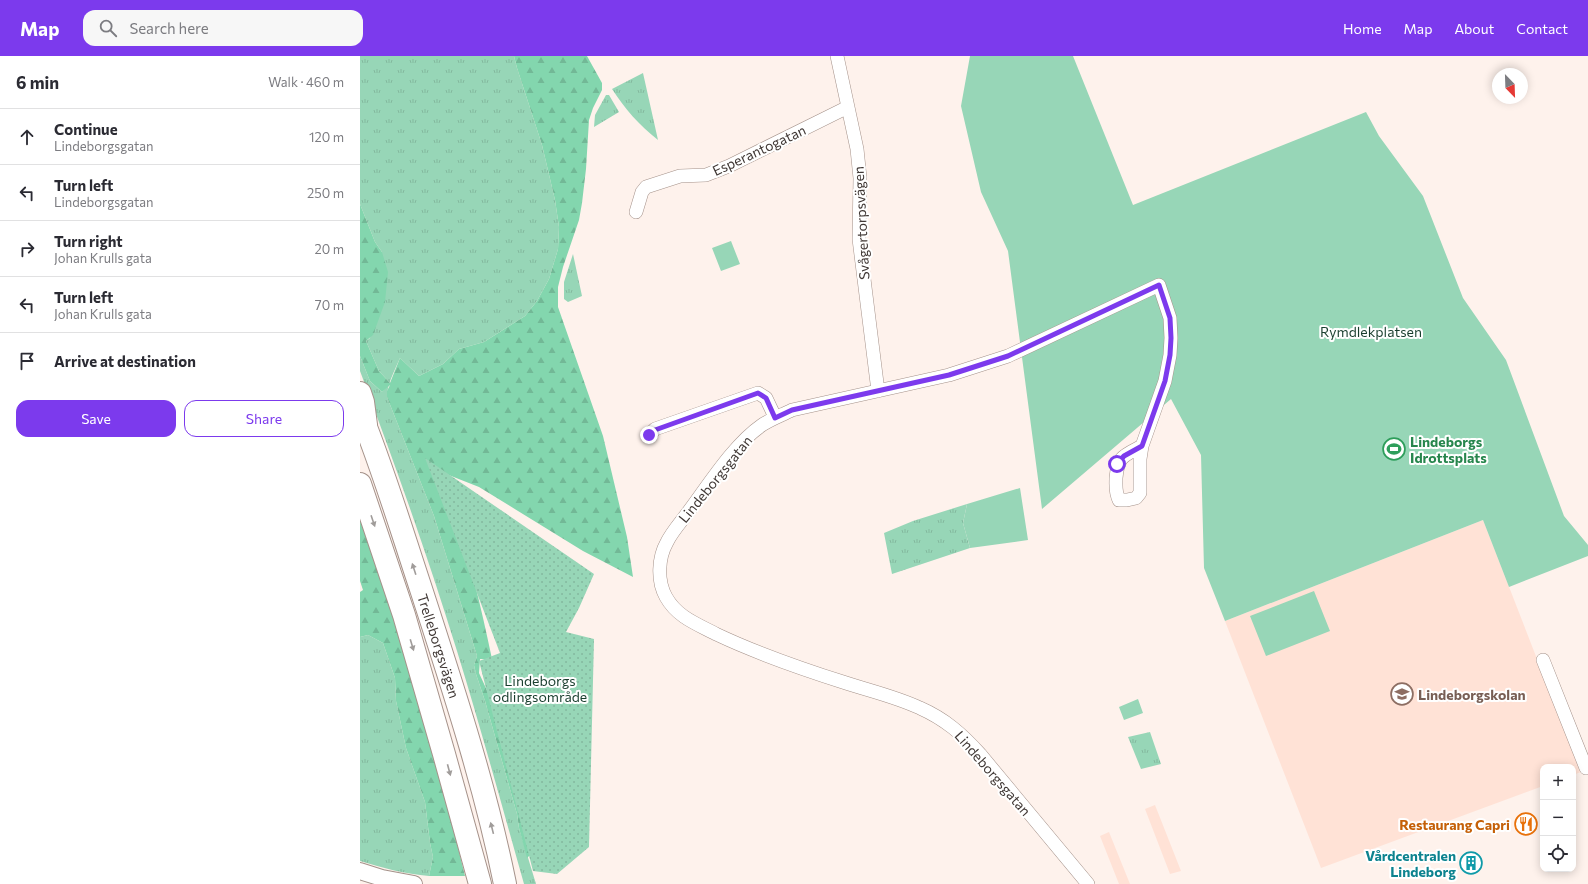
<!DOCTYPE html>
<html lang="en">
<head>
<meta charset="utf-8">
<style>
	body { margin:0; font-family:Commissioner,sans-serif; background:#f7f7f7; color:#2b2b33 }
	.controls { position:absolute; right:12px; bottom:12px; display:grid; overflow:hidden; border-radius:8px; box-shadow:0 2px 10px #0003 }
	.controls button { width:36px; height:36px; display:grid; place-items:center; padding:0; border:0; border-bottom:1px solid #e1e1e2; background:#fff; color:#2b2b33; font:20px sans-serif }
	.compass { position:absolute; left:1132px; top:12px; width:36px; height:36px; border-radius:50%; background:#fff; box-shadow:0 2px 10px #0003; rotate:157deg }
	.stop { position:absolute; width:12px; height:12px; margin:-9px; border:3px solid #7c3aed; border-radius:50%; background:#fff }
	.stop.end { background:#7c3aed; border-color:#fff; box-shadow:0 1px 4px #0008 }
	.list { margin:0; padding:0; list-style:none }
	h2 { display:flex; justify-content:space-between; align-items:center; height:52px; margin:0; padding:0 16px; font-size:17px }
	h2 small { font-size:13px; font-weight:400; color:#7c7c81 }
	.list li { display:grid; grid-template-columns:26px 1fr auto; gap:12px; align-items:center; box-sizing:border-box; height:56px; padding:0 16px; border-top:1px solid #e1e1e2 }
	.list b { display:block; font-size:15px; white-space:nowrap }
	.list p { margin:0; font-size:13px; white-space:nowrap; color:#7c7c81 }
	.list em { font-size:13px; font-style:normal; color:#7c7c81 }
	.actions { display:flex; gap:8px; padding:12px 16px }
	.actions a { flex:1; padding:9px 0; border:1px solid #7c3aed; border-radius:12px; text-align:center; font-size:14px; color:#7c3aed }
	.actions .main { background:#7c3aed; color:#fff }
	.icon { flex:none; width:22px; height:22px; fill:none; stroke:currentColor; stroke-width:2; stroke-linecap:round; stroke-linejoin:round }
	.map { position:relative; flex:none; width:1228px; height:828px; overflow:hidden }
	header { display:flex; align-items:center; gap:24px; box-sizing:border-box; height:56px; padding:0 20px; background:#7c3aed; color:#fff }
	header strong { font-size:19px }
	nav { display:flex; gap:22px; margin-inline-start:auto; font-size:14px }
	.search { width:280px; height:36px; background:#f7f7f7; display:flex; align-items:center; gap:10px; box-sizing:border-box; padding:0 14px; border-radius:12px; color:#7c7c81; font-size:15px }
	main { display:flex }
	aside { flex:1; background:#fff }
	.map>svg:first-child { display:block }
	.built { fill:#ffe2d6 }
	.grass { fill:url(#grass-tufts) }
	.forest { fill:url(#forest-firs) }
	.park { fill:#97d6b7 }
	.garden { fill:url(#garden-dots) }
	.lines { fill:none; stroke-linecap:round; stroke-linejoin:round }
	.minor-casing { stroke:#a5928a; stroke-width:14 }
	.tertiary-casing { stroke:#a5928a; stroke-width:18 }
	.motorway-casing { stroke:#a5928a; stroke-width:24 }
	.minor { stroke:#fff; stroke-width:13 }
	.tertiary { stroke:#fff; stroke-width:16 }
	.motorway { stroke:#fff; stroke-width:22 }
	.oneway { fill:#a09c9a }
	.route { stroke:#7c3aed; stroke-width:5 }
	.labels { text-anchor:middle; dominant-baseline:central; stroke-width:4; stroke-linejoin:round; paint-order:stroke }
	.street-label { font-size:14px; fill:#403835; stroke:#fff }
	.park-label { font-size:14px; fill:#193e2e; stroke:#fff }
	.leisure-label { font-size:14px; font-weight:bold; fill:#27864d; stroke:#fff; text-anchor:start }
	.education-label { font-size:14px; font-weight:bold; fill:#785e54; stroke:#fff; text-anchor:start }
	.food-label { font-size:14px; font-weight:bold; fill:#c56008; stroke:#fff; text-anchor:end }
	.culture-label { font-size:14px; font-weight:bold; fill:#0d838f; stroke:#fff; text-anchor:end }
</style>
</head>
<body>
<header>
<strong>Map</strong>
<div class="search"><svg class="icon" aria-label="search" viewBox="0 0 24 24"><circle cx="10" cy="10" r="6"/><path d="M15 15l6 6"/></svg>Search here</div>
<nav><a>Home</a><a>Map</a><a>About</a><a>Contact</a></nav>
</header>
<main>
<aside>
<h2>6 min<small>Walk · 460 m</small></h2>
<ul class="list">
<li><svg class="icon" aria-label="ahead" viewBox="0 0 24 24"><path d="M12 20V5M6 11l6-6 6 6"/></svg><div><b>Continue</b><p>Lindeborgsgatan</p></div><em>120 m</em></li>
<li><svg class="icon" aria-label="left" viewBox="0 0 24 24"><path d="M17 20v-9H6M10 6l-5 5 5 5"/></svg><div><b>Turn left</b><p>Lindeborgsgatan</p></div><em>250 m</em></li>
<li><svg class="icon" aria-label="right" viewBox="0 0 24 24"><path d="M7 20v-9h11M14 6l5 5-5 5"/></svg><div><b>Turn right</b><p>Johan Krulls gata</p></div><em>20 m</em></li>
<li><svg class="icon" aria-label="left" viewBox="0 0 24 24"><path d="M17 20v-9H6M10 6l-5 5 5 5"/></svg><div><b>Turn left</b><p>Johan Krulls gata</p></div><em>70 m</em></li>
<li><svg class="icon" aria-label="arrive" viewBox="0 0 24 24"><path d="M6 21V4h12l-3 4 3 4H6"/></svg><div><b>Arrive at destination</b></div></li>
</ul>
<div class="actions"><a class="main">Save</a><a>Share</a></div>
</aside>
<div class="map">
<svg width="1228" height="828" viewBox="0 0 1228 828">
	<defs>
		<pattern id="grass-tufts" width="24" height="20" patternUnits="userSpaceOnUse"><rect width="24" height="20" fill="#97d6b7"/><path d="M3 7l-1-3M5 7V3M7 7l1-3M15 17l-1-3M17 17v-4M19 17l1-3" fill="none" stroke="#83b89e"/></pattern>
		<pattern id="forest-firs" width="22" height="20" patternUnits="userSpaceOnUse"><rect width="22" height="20" fill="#83d6ae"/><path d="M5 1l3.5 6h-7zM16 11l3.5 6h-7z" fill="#72b896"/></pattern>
		<pattern id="garden-dots" width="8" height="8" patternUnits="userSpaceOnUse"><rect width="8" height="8" fill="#97d6b7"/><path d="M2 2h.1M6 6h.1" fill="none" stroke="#83b89e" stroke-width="1.8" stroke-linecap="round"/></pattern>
	</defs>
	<rect width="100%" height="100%" fill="#fef2ec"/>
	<path class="built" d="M1123,464l98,252 -8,3v-8h-30v19l-222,82 -96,-247z
		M795,749l26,66 -11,3 -25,-65z
		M749,776l21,52h-11l-19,-48z"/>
	<path class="grass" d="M0,0h154l3,12 25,77 13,55 4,27 -1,22 -9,30 -12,22 -12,15 -41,26 -25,7 -16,15 -24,12 -19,-18c-5,12 -13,26 -13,39l47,119 43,140 -3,9 2,9 9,27 32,113 2,14 17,56h-12c-22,-78 -43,-155 -67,-233 -29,-94 -62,-187 -97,-280v-15l10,25 12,11 8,-9 -11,-12 -13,-30 4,-3 12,-86 -7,-10 -15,-38z
		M283,17l15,67c-19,-15 -33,-31 -46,-51z
		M246,39h3l10,17 -25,15 1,-12z
		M213,198l9,42 -14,6 -4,-3v-17z
		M607,448l-4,19 7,25 -78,26 -8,-41 29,-12z
		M8,579l15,8 12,35 1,23 10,47 19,54 5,41 3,14 -4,19c-24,-2 -46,-8 -69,-15v-224z
		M790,676l11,32 -20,5 -13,-32z"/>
	<path class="forest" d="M154,0h73l15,27v7l-9,18 -4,12 -3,49 -4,34 -3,17 -16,47 -5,20v20l45,129 24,101 6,40 -50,-26 -104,-64 -38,-15c22,61 38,124 51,187h-12l-1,14 17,37 38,141 -7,7 -8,-30 -2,-14 -32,-113 -9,-27 -2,-9 3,-9 -43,-140 -47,-119v-6l3,-6 -8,7 -12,-11 -10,-25v-152l15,38 7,10 6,20 -3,30 -12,33 -7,6 13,30 11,12 10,-25 19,18 24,-12 16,-15 25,-7 41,-26 12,-15 12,-22 9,-30 1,-22 -4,-27 -13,-55 -25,-77z
		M0,460c41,118 76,239 105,360h-36l4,-19 -3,-14 -5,-41 -19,-54 -10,-47 -1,-23 -12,-35 -15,-8 -8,2v-45l3,-2 -3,-9z"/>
	<path class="park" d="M610,0h103l60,149 233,-93 13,24 44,60 40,102 43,62 58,156 24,29v11l-79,31 -26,-67 -258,101 -21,-53 -3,-113 -30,-56 -129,110 -34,-258 -27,-59 -20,-86z
		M371,185l9,23 -19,7 -9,-23z
		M660,432l8,52 -58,8 -7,-25 4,-19z
		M954,535l16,40 -64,25 -16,-40z
		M778,643l5,14 -19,7 -5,-13z"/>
	<path class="garden" d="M65,402l169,116 -15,34 -13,24 28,7 -5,208 -32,27 -24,-3 -54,-210 21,-8z"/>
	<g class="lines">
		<g class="minor-casing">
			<path id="minor" d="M477,0l20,93 3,29 -1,61 19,152
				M276,156l6,-20 4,-5 34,-11 26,-1 23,-9 119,-59
				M289,379l6,-6 103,-36 8,5 9,19
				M1183,604l43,108 2,-1
				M728,828l-108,-130c-18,-20 -35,-35 -60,-46 -23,-11 -49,-17 -74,-25 -44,-14 -88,-29 -130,-49 -19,-10 -39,-17 -50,-37 -9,-16 -8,-39 1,-55 5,-10 13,-19 19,-27 22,-29 47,-70 76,-90 9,-6 20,-10 30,-15l157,-35 59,-19 151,-71 11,33 1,20 -1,17 -5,26 -23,65c-19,10 -24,10 -26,32 0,8 -1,14 3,22h8l9,-2 4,-5v-34l2,-13"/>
		</g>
		<g class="tertiary-casing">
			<path id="tertiary" d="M0,815l22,7 32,6"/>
		</g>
		<g class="motorway-casing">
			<g id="motorway">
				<path d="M0,337l3,9 3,23"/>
				<path id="s1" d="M0,356c24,59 42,120 62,180 31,96 63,193 83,292"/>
				<path d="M0,428l44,131 40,139 36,130"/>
			</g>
		</g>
		<use href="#minor" class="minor"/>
		<use href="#tertiary" class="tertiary"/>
		<use href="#motorway" class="motorway"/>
	</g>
	<defs><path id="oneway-solid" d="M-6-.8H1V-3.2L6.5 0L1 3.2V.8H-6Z"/></defs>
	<g class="oneway">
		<use href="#oneway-solid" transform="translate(13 465) rotate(71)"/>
		<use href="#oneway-solid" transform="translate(54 513) rotate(-108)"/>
		<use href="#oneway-solid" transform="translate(52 589) rotate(73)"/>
		<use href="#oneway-solid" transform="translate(89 714) rotate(75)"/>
		<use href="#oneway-solid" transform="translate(132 772) rotate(-104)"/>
	</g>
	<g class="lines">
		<path class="route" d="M289,379l6,-5 103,-37 8,5 9,20 17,-8 157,-35 59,-19 151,-71 11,33 1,20 -1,17 -5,26 -23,65 -18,10 -7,8"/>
	</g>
	<defs>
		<g id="stadium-ring" transform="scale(1.15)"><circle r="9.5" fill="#fff" stroke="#2e9e5b" stroke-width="1.5"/><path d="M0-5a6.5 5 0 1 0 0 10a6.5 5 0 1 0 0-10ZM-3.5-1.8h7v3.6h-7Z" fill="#2e9e5b"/></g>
		<g id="school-ring" transform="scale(1.15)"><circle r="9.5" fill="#fff" stroke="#8d6e63" stroke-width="1.5"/><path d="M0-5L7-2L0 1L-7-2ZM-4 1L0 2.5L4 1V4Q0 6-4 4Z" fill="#8d6e63"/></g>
		<g id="restaurant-ring" transform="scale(1.15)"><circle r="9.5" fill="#fff" stroke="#e8710a" stroke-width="1.5"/><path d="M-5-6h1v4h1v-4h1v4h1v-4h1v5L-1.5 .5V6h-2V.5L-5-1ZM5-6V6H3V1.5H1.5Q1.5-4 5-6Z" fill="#e8710a"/></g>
		<g id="building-ring" transform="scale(1.15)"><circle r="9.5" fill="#fff" stroke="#0f9aa8" stroke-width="1.5"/><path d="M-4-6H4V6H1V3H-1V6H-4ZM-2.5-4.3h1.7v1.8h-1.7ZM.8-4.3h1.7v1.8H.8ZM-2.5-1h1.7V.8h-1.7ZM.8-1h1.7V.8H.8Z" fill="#0f9aa8"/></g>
	</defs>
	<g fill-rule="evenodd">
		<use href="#stadium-ring" x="1034" y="393"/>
		<use href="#school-ring" x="1042" y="638"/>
		<use href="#restaurant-ring" x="1166" y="768"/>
		<use href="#building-ring" x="1111" y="807"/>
	</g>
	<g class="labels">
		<g class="street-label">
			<text transform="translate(399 94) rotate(-25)">Esperantogatan</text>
			<text transform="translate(501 167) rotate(-93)">Svågertorpsvägen</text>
			<text transform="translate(355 423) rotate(-51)">Lindeborgsgatan</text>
			<text stroke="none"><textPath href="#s1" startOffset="247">Trelleborgsvägen</textPath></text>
			<text transform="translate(633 717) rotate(49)">Lindeborgsgatan</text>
		</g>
		<g class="park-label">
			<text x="1011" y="275">Rymdlekplatsen</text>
			<text x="180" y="624">Lindeborgs<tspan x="180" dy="16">odlingsområde</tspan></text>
		</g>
		<g class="leisure-label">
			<text x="1050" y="385">Lindeborgs<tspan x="1050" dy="16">Idrottsplats</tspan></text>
		</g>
		<g class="education-label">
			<text x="1058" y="638">Lindeborgskolan</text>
		</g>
		<g class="food-label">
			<text x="1150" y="768">Restaurang Capri</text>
		</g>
		<g class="culture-label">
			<text x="1096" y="799">Vårdcentralen<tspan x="1096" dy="16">Lindeborg</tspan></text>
		</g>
	</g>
</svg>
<div class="controls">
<button>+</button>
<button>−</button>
<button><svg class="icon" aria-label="locate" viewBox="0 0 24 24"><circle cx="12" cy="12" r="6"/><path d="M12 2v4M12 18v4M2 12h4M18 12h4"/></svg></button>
</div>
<svg class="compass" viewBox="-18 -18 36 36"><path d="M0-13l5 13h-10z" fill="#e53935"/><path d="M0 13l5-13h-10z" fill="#7c7c81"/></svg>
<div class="stop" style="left:757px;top:408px"></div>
<div class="stop end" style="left:289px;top:379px"></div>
</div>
</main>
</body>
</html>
